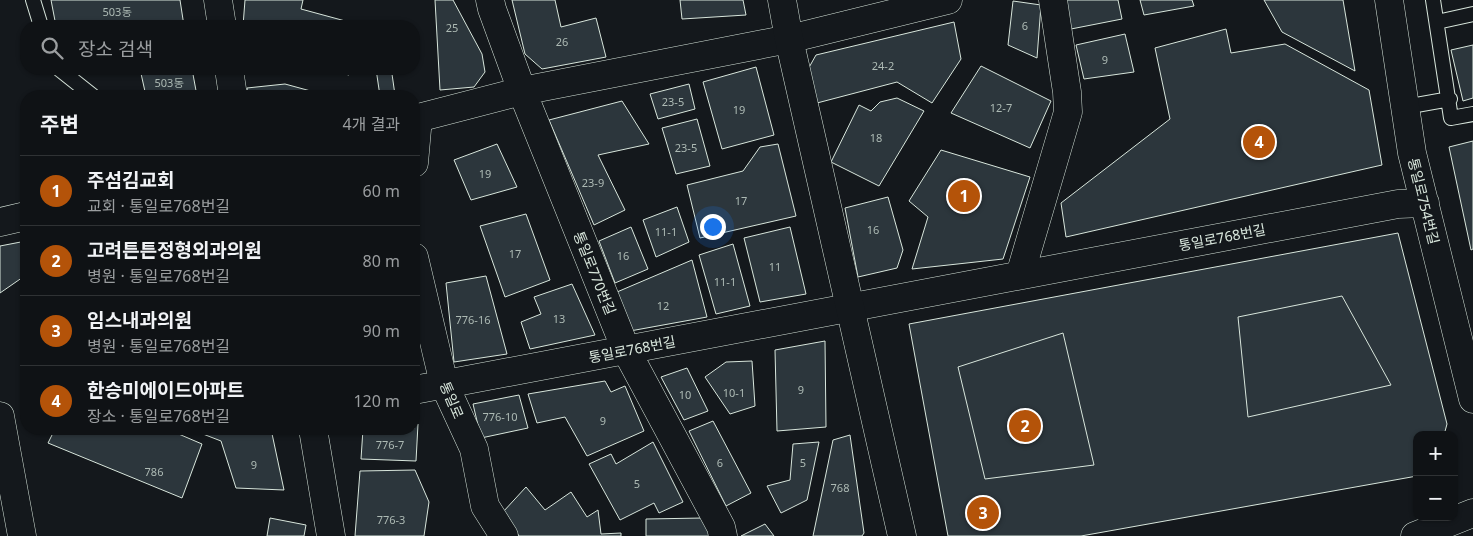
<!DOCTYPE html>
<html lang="ko">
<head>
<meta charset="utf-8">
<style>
	body { margin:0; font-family:"Noto Sans","Noto Sans KR",sans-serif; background:#1d2022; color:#f1f3f6 }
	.controls { position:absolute; right:15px; bottom:15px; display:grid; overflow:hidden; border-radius:10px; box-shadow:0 1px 4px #0004 }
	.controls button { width:45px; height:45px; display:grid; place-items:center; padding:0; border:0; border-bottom:1px solid #2f3234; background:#0f1215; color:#f1f3f6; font:25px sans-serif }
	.you { position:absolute; left:712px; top:226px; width:18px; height:18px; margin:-12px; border:4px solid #fff; border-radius:50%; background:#1a73e8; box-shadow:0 0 0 8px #1a73e833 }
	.badge { display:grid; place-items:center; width:32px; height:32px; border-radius:50%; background:#b45309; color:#fff; font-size:16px; font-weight:700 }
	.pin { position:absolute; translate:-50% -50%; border:2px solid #fff; box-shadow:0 1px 5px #0006 }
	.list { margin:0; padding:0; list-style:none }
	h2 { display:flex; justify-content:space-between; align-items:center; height:65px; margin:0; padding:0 20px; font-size:21px }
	h2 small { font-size:16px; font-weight:400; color:#9b9ea0 }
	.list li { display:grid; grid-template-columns:32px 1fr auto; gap:15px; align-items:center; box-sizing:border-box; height:70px; padding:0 20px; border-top:1px solid #2f3234 }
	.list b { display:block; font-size:19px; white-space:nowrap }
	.list p { margin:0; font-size:16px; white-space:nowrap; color:#9b9ea0 }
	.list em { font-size:16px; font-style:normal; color:#9b9ea0 }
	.icon { flex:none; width:28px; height:28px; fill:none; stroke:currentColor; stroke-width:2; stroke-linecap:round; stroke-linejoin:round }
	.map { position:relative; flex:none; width:1473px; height:536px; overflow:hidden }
	.search { position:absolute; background:#0f1215; box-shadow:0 1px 4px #0004; left:20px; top:20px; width:400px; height:55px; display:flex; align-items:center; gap:12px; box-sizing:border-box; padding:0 18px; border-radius:20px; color:#9b9ea0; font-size:19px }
	.panel { position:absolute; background:#0f1215; box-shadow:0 1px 4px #0004; left:20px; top:90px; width:400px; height:345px; border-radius:20px }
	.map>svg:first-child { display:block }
	.building { fill:#2c363c; stroke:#d8e6dc }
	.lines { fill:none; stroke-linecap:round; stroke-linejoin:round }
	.service-casing { stroke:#d8e6dc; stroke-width:16 }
	.minor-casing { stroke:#d8e6dc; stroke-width:29 }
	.tertiary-casing { stroke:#d8e6dc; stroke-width:29 }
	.primary-casing { stroke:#d8e6dc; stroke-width:29 }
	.service { stroke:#14181c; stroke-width:14 }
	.minor { stroke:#14181c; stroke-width:28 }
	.tertiary { stroke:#14181c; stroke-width:28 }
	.primary { stroke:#14181c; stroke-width:28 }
	.labels { text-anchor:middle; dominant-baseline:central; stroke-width:4; stroke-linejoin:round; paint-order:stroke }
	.number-label { font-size:11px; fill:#adbab4 }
	.street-label { font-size:14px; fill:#d8e6dc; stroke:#14181c }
</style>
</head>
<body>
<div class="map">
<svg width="1473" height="536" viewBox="0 0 1473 536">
	<rect width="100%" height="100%" fill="#14181c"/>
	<path class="building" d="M51,0h129l4,26h-53l-1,-5 -32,5h-42z
		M245,0h58l-2,9 48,13 1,4h-107z
		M435,0h18l29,54 3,18 -11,15 -34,3z
		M512,0h43l6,27 35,-9 10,39 -64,12 -17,-15z
		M680,0h63l3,15 -64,4z
		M1066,0h52l4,19 -51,10z
		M1140,0h52l2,6 -50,9z
		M1264,0h79l12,71 -73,-39z
		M1013,1l28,4 -4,53 -29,-13z
		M954,22l7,37 -29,44 -35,-21 -80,21 -10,-32 9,-16z
		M1226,29l5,24 54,-9 84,46 13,75 -316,72 -5,-34 109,-84 -15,-71z
		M1125,34l9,38 -50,7 -8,-34z
		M1473,45v53l-10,3 -12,-51z
		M981,66l70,35 -21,47 -79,-35z
		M756,67l18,68 -52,14 -19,-67z
		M140,69h52l5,27h-51z
		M324,69h27l-2,6z
		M376,69h34l1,2 -19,3 3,21 -15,1z
		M285,84l33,9 1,3h-71l-1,-8z
		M689,84l6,25 -37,10 -8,-25z
		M897,98l27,13 -45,75 -48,-24 28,-57 12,6 9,-9z
		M622,101l27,43 -51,11 27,55 -31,15 -45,-105z
		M697,119l13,47 -34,8 -14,-46z
		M1473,141v108l-2,1 -22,-103z
		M497,144l20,43 -46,13 -17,-40z
		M778,144l18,72 -96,22 -13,-53 56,-14 17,-24z
		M941,150l89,27 -27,82 -91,10 16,-52 -19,-16z
		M888,197l15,53 -6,18 -39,9 -13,-69z
		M677,207l12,35 -33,15 -13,-37z
		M526,214l24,66 -45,17 -25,-71z
		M631,227l17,42 -33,14 -16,-42z
		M790,227l16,67 -46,8 -16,-64z
		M1398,233l49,191 -3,11h-27v41l-336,60h-133l-39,-212z
		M26,241v34l-26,18v-47z
		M733,244l17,62 -34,8 -17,-59z
		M692,260l15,57 -77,14 -13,-39z
		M486,276l21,78 -53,8 -8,-79z
		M572,284l23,51 -65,14 -9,-27 20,-8 -7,-17z
		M1342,296l49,89 -143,32 -10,-100z
		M1063,333l31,132 -109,14 -27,-112z
		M825,341l1,86 -49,4 -2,-81z
		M752,361l3,45 -25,8 -25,-37 21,-15z
		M687,368l21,43 -24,9 -23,-43z
		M605,381l6,11 14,-6 19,45 -57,25 -22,-39 -28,6 -9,-29z
		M519,395l9,33 -47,10 -8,-34z
		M713,421l38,72 -25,13 -37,-75z
		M414,424h4l-2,37 -55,-2 2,-30h51z
		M55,429h112l35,15 -20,54 -134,-55z
		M190,429h81l13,61 -48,-2 -15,-47z
		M850,435l14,98 -2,3h-49l20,-96z
		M653,442l30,60 -24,11 -5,-10 -34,17 -31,-56 22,-10 5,10z
		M819,442l-12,58 -26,13 -14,-27 23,-6 3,-36z
		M415,470l14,32 -5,34h-69l5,-65z
		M526,487l19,23 26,-18 16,25 11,-7 3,24 20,-1v3h-102l-16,-24z
		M270,518l36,7 -2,11h-37z
		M703,518l7,18h-64v-17z
		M765,524l9,12h-33z"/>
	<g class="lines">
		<g class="service-casing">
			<path id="service" d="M33,0l8,26
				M1433,0l18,118 22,-4
				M1437,22l36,-8
				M59,69l34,27
				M1405,107l45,-8"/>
		</g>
		<g class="minor-casing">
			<path id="minor" d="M218,0l4,26
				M490,0l2,9 30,82 104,259 95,177 2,9
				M1389,0l23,153 61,246
				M229,69l4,27
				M414,119l108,-28 267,-52 159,-39
				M414,163l4,-45
				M0,222l26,-6
				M414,257l30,127 30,65 11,57 19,30
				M1020,275l48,-163 -1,-20 -14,-92
				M414,390l984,-186 27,-1
				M0,416l22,120
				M313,429l18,107"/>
		</g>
		<g class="tertiary-casing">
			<path id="tertiary" d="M782,0l7,39 113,497"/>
		</g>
		<g class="primary-casing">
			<path id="primary" d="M1415,536l58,-23"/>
		</g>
		<use href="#service" class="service"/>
		<use href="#minor" class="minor"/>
		<use href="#tertiary" class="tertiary"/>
		<use href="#primary" class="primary"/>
	</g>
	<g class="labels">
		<g class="number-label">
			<text x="117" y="11">503동</text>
			<text x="1025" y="25">6</text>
			<text x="452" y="27">25</text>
			<text x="562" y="41">26</text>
			<text x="1105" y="59">9</text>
			<text x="883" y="65">24-2</text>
			<text x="169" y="82">503동</text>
			<text x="673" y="101">23-5</text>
			<text x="1001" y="107">12-7</text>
			<text x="739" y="109">19</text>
			<text x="876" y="137">18</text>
			<text x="686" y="147">23-5</text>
			<text x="485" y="173">19</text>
			<text x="593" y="182">23-9</text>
			<text x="741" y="200">17</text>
			<text x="873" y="229">16</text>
			<text x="666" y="231">11-1</text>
			<text x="515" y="253">17</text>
			<text x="623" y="255">16</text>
			<text x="775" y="266">11</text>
			<text x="725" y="281">11-1</text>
			<text x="663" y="305">12</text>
			<text x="559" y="318">13</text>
			<text x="473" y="319">776-16</text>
			<text x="801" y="389">9</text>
			<text x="734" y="392">10-1</text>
			<text x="685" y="394">10</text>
			<text x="500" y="416">776-10</text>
			<text x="603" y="420">9</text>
			<text x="390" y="444">776-7</text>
			<text x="720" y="462">6</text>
			<text x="803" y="462">5</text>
			<text x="254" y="464">9</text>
			<text x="154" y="471">786</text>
			<text x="637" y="483">5</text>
			<text x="840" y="487">768</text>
			<text x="391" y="519">776-3</text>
		</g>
		<g class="street-label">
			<text transform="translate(1424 201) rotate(76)">통일로754번길</text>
			<text transform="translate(1222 237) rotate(-11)">통일로768번길</text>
			<text transform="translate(595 273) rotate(68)">통일로770번길</text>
			<text transform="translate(632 349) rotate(-11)">통일로768번길</text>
			<text transform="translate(452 400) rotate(67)">통일로</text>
		</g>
	</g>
</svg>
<div class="controls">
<button>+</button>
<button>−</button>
</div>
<div class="you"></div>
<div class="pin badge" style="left:964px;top:196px">1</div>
<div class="pin badge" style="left:1025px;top:426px">2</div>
<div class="pin badge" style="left:983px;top:513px">3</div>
<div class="pin badge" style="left:1259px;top:142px">4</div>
<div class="search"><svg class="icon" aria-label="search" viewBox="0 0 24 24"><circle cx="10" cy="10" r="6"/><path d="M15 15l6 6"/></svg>장소 검색</div>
<section class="panel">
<h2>주변<small>4개 결과</small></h2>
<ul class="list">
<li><span class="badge">1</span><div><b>주섬김교회</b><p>교회 · 통일로768번길</p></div><em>60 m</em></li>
<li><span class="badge">2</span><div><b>고려튼튼정형외과의원</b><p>병원 · 통일로768번길</p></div><em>80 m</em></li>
<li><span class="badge">3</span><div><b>임스내과의원</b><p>병원 · 통일로768번길</p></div><em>90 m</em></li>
<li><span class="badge">4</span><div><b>한승미에이드아파트</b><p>장소 · 통일로768번길</p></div><em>120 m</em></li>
</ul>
</section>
</div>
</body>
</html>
